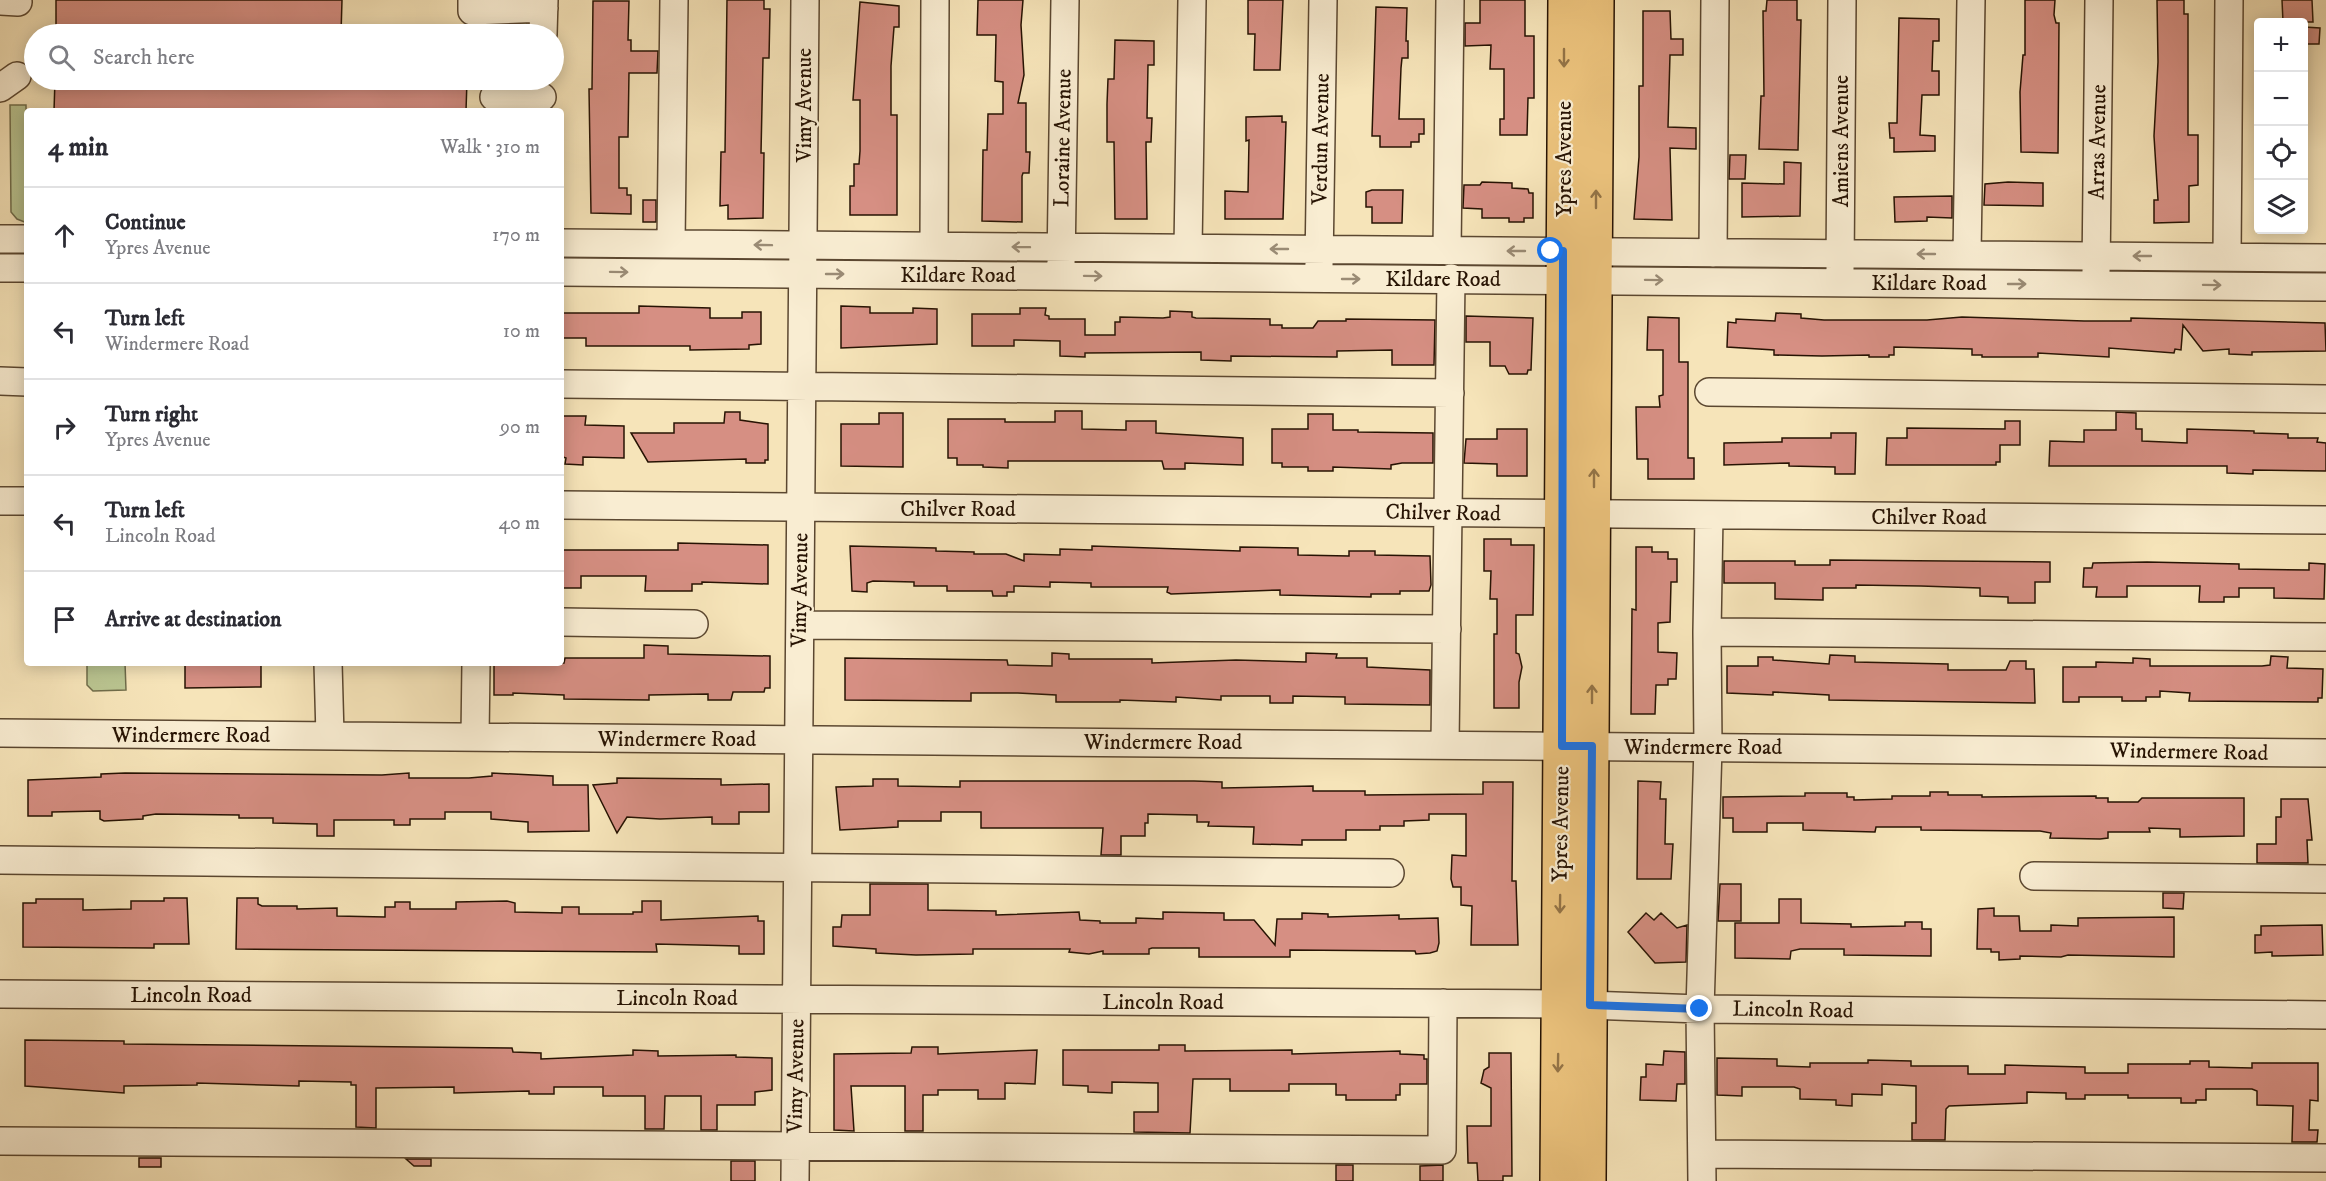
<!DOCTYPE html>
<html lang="en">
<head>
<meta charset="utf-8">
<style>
	body { margin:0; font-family:"IM FELL DW Pica",serif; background:#f2f2f3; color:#2b2b33 }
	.controls { position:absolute; right:18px; top:18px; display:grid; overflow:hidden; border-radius:6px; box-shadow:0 3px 15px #0003 }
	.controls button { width:54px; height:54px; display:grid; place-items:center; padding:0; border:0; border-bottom:2px solid #e1e1e2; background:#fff; color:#2b2b33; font:30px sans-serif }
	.stop { position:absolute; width:18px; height:18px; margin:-14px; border:4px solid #1a73e8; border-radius:50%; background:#fff }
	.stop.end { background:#1a73e8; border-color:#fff; box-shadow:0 2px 6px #0008 }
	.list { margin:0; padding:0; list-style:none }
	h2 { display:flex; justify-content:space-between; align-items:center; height:78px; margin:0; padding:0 24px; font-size:26px }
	h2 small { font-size:20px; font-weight:400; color:#7c7c81 }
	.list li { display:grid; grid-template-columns:39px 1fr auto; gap:18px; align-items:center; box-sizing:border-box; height:96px; padding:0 24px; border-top:2px solid #e1e1e2 }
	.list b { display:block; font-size:22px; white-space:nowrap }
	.list p { margin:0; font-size:20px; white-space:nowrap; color:#7c7c81 }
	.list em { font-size:20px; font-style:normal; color:#7c7c81 }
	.icon { flex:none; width:33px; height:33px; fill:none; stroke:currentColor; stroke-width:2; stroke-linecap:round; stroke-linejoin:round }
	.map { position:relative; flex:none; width:2326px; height:1181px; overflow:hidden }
	.search { position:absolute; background:#fff; box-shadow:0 3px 15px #0003; left:24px; top:24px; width:540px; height:66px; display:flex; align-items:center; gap:15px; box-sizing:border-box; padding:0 21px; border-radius:33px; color:#7c7c81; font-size:22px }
	.panel { position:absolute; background:#fff; box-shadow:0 3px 15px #0003; left:24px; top:108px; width:540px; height:558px; border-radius:6px }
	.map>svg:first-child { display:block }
	.green { fill:#bac591; stroke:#706c4a; stroke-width:1.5 }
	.building { fill:#d68f83; stroke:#271303; stroke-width:1.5 }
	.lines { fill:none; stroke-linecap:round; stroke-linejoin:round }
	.minor-casing { stroke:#5b4730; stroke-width:30 }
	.major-casing { stroke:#271303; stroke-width:36 }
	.minor { stroke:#f9edd2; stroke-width:27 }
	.major { stroke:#ebc27c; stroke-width:33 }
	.oneway { stroke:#937346 }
	.oneway2 { stroke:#9a8b75 }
	.route { stroke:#1a73e8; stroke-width:8 }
	.labels { text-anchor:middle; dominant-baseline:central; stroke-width:4.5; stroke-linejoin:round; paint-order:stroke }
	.street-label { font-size:22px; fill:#271303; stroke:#f9edd2 }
</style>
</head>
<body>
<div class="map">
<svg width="2326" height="1181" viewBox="0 0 2326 1181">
	<rect width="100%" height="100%" fill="#f6e4b9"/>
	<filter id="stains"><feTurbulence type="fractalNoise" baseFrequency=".00333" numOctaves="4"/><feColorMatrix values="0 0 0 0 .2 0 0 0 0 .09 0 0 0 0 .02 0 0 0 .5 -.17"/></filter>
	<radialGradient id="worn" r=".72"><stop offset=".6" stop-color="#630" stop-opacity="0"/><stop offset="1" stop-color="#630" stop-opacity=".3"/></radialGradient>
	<path class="green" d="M527,18v16h-20v-7l7,-7z
		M10,105h16l1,118 -10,-4 -6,-7z
		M87,663h38l1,27 -33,1 -6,-6z"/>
	<path class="building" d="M56,0h286l-1,34h-285z
		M727,0h37v9h6l-1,49h-6l-2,95h3l-1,65 -35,1v-14l-8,1 1,-54h4z
		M978,0h45l-2,25 3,50 -6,28h8v49h4l-1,21h-6l-1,3v46l-40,-1 1,-71h4l1,-36h15v-32l-8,-1 1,-46h-19z
		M1248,0h35l-3,70h-26l1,-36h-7z
		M1480,0h45v36h9v62h-6l-1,37h-27v-16h4v-50h-14l1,-24 -26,1v-23h15z
		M1767,0h30v20h4l-3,130 -39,-1 2,-53h3l-1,-85h3z
		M2025,0h30l-1,15 2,8h3l-1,130 -37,-1 -1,-60 3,-37h2z
		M2157,0h27v14h4v121h10v50l-9,1v36l-35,1v-23h4l-4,-64 4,-74z
		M2282,0h30l1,22h-30z
		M593,1h36l-1,39h3v11h27l-1,22h-28l-1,64h-9v51h8v7h4v19l-40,-1 -2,-124h3z
		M860,2l39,4v21h-5l-3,39v49h6v100h-47v-29h4v-22h5l1,-13v-51h-7z
		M1376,7l31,1 -1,33h2v17h-6l-1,10 -2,51h25v15h-5v8h-8v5h-31v-11h-8z
		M1643,11h27l1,28h12v16h-13l-2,72 28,1v21l-26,-1 2,72 -38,-1 5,-62v-71h4z
		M1899,18l40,1v22h-6l-1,30h7v24h-17l-2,40 15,1v15l-41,1v-14h-4l-1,-15h8z
		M2304,27l16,1 -1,16h-15z
		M1115,40l39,1v24h-6l-1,53h5l-1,24h-5l1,77h-32l-1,-77h-7v-38l1,-25h6z
		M55,80h412l-1,31h-412z
		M1282,116v6h4l-3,97h-58v-28l23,1 1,-52 -3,1v-24z
		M1730,155h16l-1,24h-16z
		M1784,162l17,1 -1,53 -58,1v-34l42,1z
		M1482,182l30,1v5l16,1 1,4h4v25h-9v4h-15v-4h-27v-9l-19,-1 1,-23h16z
		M2008,182l35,1v23l-59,-1 1,-21z
		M1372,190h31l-1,33h-30v-16h-6v-15z
		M1952,196v22l-25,-1v4l-32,1 -1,-25z
		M643,200h13v22h-13z
		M639,306l71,2v10h32v-6h19v32l-12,1v4l-59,1v-4h-104v-8h-25v-25h78z
		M841,306l29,1v6h43v-5l24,1v35l-96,4z
		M1020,308h26l-1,7 4,1v3h36v16h30v-13h5v-5l43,1 7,-1v-6l22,1v5l4,1 74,1v6h12v3h31l5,-7h28v-2l89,1 -1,45h-42v-15l-55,1v6l-106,-1v5l-30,-1v-8l-116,1v4l-25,-1v-15l-46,-1v6h-42v-32h48z
		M1776,313l25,1v4l23,2h103l35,-3 122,4h47v-3l194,5 1,28 -74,1v3l-23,-1v-5l-26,2 -20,-26 -2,25 -6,-1 -1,4 -65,-5v9l-71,-4v4h-56v-2h-10v-6l-78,-2v8h-5v2h-20v-2l-47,1 -48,-1v-5l-47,-3 1,-25 8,1v-4l39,2z
		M1466,316l67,2 -2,52h-3l-1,4h-18l-4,-8h-15v-24h-24z
		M1648,317l31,1v44h9v96h6v21h-46v-20h-11l-1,-52h24l-1,-11 4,-1v-45h-16z
		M1055,411h27v18l44,1v-9h30v12l87,5v27l-58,-2v6h-21l-2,-8h-154v7l-25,-1v-2h-26v-7h-9v-39h57v3h50z
		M725,412h15v8l28,4v36h-3v3h-19v-4l-98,3 -17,-29h43v-10h50z
		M2116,412l20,1v16h6v12l45,2v-14l67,2v2l34,1v4h30l-1,4 9,1v28l-73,-1v4l-26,-1v-7h-178l1,-25 34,1v-12h32z
		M879,413h24v54l-62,-1v-42h38z
		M1308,414h25v16h25v2l75,1v30h-31l-11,2v4l-58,-2v4h-25v-4h-26v-4h-10v-34h36z
		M563,416h23l-1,9 39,1v32l-41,-1v8l-18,-1 1,-6 -3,-1z
		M2005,421h15v24h-20v17h-4v3h-110l1,-27h20v-10l98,1z
		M1497,429h30v47h-30v-12l-33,-1 2,-24h31z
		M1831,433h25l-1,41h-20v-7l-46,-1v-3l-65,2v-22l58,-1v-4h49z
		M1484,539h27v6h23l-1,70h-17v38l3,1 3,13 -3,15v26h-25v-74h3v-35h-7l1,-28h-7z
		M678,543l90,2v39l-66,-2v2h-10v7h-47l1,-15h-65v12h-20v-38h117z
		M850,546l86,2v3l38,1v2h32l18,7v-7l36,1v-6l32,1v-4l148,5v-4l58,1v7l51,1v-5h26v4l55,1 1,29 -2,6h-29v3h-29v3l-91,-2v-5l-109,4 -4,-2 1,-5h-77v-4l-41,-1v5l-36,-1v6h-7v4h-14l-1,-5h-45v-5h-33v-4l-41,-1 -6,2v9l-15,-1z
		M1636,547h16v5h16v7h9v23h-6l-1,40 -12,1v29l19,1 -1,26h-8v6h-12l-1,29h-24l1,-105 4,1z
		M1830,560l220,2v20h-15v21h-27v-6l-28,-1v-8l-59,-2 -65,-1v3h-33v12l-48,-1v-16h-51v-22h71v4h35z
		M2147,562l92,2v5l70,1v-7l16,1 -1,35 -50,-1v-10h-35v9h-15v5h-25l1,-16h-73v11h-31l1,-10h-14l1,-19h8l1,-5z
		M644,645l24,1v8l102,2v32h-5l-1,4h-31l-2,8h-23v-6l-59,1v5l-85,-1v-4l-51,-2v2h-19v-32h70l1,-5h79z
		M1052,653l17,1v5h83v4l84,-3 70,2v-9l31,1 -1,4h31v9l63,3v35l-85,-1v-7l-52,-1v7h-23v-7h-49v4l-45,-3v5l-56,-2v2h-64v-7l-38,-2h-47v8l-126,-1v-42l162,2 1,5 44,1z
		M1830,655l25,1v6l93,2v6h58l4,-9h16v8h8l1,34 -206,-3v-5l-56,-3v3l-46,-2v-27h31v-9h15v3l56,4z
		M2271,656l17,1 -1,11 36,1 -1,29h-4v4l-129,-1 1,-8 -30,-2v6h-14v4h-24v-4h-43v5h-16v-35h33v-5l37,1v-5l17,1v7h112l8,-1z
		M185,663h76v24l-76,1z
		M125,773l257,2 27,-2v5h60l23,-2v-3l61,3v9h35l1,46 -61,1v-10l-37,-3v-7h-46v7h-35v6h-16v-5h-60v16h-17v-12l-44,-1v-5h-34v-3l-83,-1 -13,2v3l-39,2 -4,-2v-8l-48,1v4h-24v-36l73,-3v-3z
		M617,778l104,1v6l48,-1v28h-30v12h-27v-7l-52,2 -33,-2 -10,16 -24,-48 24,-2z
		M873,779h25v7l62,1v-6h234l28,1v6l91,-2v5h52v4l118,-1v-12h30l-1,99h4l2,64h-47l1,-39 -11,-1v-18h-8l-2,-8 1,-24 14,1v-42h-37v6l-25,1v5h-24v4h-34v10h-44v5l-49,-1 1,-17 -46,-1 1,-4h-12v-7l-49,-1v9h-3v13h-24v19h-20l2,-27h-122v-16h-40v9h-43v6l-58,3 -4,-43 37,-1z
		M1638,781l23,1 -1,17h6l-1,45h8l-2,35h-34z
		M1930,792h18v3h34v2l114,-1v2h12v4h30l4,-4h102v38l-64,1v-8l-31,-1 1,4h-42v6l-8,1 -50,-1 1,-5 -11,-2 -119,-1v-3h-45l-1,5 -72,-2v-7h-36v9h-34v-14h-10v-21l82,-1v-3h42v4h7v3l38,-1v-3h38z
		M2281,799h27l4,41h-5l1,23h-51v-19h19v-27h5z
		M870,884h58v26l68,1v4l83,-3 1,8 20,1v2h36v-5l27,1v-7l61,1v7h30l21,25 2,-26h25v-6l26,1v3l71,-2v4l39,-1 1,25 -2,8 -7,2 -14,1 -1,-3 -125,-1v7h-91v-9h-47l-3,1v5h-46v-3l-14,3 -20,-2 1,-3h-97v5l-57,1 -40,-2v-4l-43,-3v-19h8l1,-12h28z
		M1720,884h21v37h-23z
		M2163,893h21l-1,16 -20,-1z
		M164,898h23l2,46h-35v4l-131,-1v-44h13v-4h47v11l48,-1v-8h33z
		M237,898h21v6l4,2h35v3l40,-1v8l48,1v-10h10v-5h15v7h46v-7l51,-1 8,2v9l47,1v-6h17v7h54v-2h9v-11h19v19l97,-4v5h6v33h-25v-8l-83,-2 1,8 -421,-3z
		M1779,899h22v24l50,1v3l54,-1v-4h17v7h9v27l-87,-1v-6h-44l-9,2 -1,8 -55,-1v-35h44z
		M1994,908v8h25l1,15h31v-6l27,1v-8l96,-1v40l-106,-2 -7,2 -41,-1v3l-21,1v-8h-8v-3h-14l1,-40z
		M1646,913l8,7 7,-7 16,15 10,-3 -1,37 -31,1 -27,-31z
		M2322,925l1,30 -51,1v-4l-17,1v-18h6v-9z
		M25,1040l99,1v3l388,4 1,4 28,1v6l92,-4v-5l25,1v5l78,-1v2l36,1v32l-17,2v13h-38v25h-16v-34h-36l-1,33h-19v-33h-42v-9h-49v7h-25v-3l-75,2v-6l-78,1v40l-20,-1v-42h-5v-3l-52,-1v5l-102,-3v2l-73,1v7l-99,-7z
		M1159,1045h26v6l107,-1v4l108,-3v3l24,1v4h3v25h-27v11h-4v5h-50v-5h-10v-11h-47v7h-59v-12h-37l-3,54 -56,-1v-20h24v-29l-46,-1v11l-24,-1v-6l-25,-1v-35h96z
		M912,1047h26v7l99,-4 -2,34 -30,-1v16h-27v-9h-40v5h-15v36h-18v-45h-54l3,45 -20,-1v-76l77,-1z
		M1664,1051l21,1v32h-8l-1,17 -36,-1 1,-23h5v-13l17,1z
		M1489,1053h22l1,123h-9v5h-25l-1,-18h-9l-1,-37h24v-38l-10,-5 3,-13 5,-3z
		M1717,1058l60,1v7l33,1v-4h58v-3l43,1v5h57v8h37v-9l80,2v6h43v-9h62v-3h19v6l43,1v-5h66v38l-8,-1 -1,30h9l-1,12h-25l1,-36 -36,-1v-14l-5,-2h-46v11h-10v3h-15v-5h-53v-3h-43v4h-19v-6l-39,-1v11l-78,3 -3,3 -1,31h-33v-17h4v-37l-34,-2v11l-30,-1v12l-16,-1v-5l-36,-1v-10l-6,-2h-52v9l-25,-1z
		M139,1158h22v9h-22z
		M406,1159h25v7h-17z
		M731,1161h24v20h-24z
		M1336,1165h17v16h-17z
		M1443,1165v16h-23v-15z"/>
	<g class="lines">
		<g class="minor-casing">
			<path id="minor" d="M472,0v11l72,-3
				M0,1l18,1
				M543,34l1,-34
				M0,88l17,-12
				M494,97h48
				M0,239h27
				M561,243l1765,15
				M671,243l3,-243
				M934,246l1,-246
				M1188,248l4,-248
				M1447,251l3,-251
				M1713,253l2,-253
				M1967,255l4,-255
				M2227,257l2,-257
				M1061,266l4,-266
				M1319,266l4,-266
				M0,268h27
				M561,272l1765,15
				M1840,272l2,-272
				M2096,274l3,-274
				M0,381l27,1
				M561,384l889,9
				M1709,392l617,7
				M0,501h27
				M561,505l1765,15
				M561,622l133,2
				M800,625l647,4
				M1707,632l619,5
				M328,663l2,73
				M0,733l2326,20
				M475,737l1,-74
				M1445,744l6,-466
				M0,860l1390,13
				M2034,876l292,3
				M0,994l1559,10 141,5 626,6
				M0,1141l1442,9 1,-147
				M1702,1154l624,4
				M795,1181l10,-1181
				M1702,1181l-2,-172 8,-262 -1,-115 2,-117"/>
		</g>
		<g class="major-casing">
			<path id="major" d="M1557,1181l8,-1181
				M1589,1181l8,-1181"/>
		</g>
		<use href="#minor" class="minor"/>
		<use href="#major" class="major"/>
	</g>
	<defs><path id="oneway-shaft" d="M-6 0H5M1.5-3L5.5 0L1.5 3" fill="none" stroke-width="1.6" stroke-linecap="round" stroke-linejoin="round" transform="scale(1.5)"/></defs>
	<g class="oneway">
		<use href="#oneway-shaft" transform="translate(1564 58) rotate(90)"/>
		<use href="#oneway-shaft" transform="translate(1596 199) rotate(-90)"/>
		<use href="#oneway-shaft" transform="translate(1594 478) rotate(-90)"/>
		<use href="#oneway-shaft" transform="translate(1592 694) rotate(-90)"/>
		<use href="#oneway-shaft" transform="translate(1560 904) rotate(91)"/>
		<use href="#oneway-shaft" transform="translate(1558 1063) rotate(91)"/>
	</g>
	<g class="oneway2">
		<use href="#oneway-shaft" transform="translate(763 245) rotate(-179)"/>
		<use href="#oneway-shaft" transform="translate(1021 247) rotate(-179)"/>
		<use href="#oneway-shaft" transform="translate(1279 249) rotate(-180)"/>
		<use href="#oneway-shaft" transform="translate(1516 251) rotate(-180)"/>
		<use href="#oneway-shaft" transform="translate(1926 254) rotate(-180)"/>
		<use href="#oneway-shaft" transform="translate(2142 256) rotate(-180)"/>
		<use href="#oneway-shaft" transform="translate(619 272) rotate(1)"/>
		<use href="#oneway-shaft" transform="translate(835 274)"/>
		<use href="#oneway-shaft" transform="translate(1093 276) rotate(1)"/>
		<use href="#oneway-shaft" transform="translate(1351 279)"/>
		<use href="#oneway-shaft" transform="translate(1654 280) rotate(1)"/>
		<use href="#oneway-shaft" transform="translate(2017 284)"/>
		<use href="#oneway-shaft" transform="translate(2212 285) rotate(1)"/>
	</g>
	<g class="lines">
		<path class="route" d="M1551,251h12l-1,495h30l-2,259 110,4"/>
	</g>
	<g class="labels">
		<g class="street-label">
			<text transform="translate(804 105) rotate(-90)">Vimy Avenue</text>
			<text transform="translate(1063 138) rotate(-89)">Loraine Avenue</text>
			<text transform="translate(1321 139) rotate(-89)">Verdun Avenue</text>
			<text transform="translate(1841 141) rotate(-90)">Amiens Avenue</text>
			<text transform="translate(2098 142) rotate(-89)">Arras Avenue</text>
			<text transform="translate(1564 159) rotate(-90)">Ypres Avenue</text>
			<text x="958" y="275">Kildare Road</text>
			<text x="1443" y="279">Kildare Road</text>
			<text x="1929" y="283">Kildare Road</text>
			<text x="958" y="509">Chilver Road</text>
			<text transform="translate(1443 513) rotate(1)">Chilver Road</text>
			<text x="1929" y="517">Chilver Road</text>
			<text transform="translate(800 590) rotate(-89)">Vimy Avenue</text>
			<text x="191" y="735">Windermere Road</text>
			<text x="677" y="739">Windermere Road</text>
			<text x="1163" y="742">Windermere Road</text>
			<text x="1703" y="747">Windermere Road</text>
			<text transform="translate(2189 752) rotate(1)">Windermere Road</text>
			<text transform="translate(1561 824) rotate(-89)">Ypres Avenue</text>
			<text x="191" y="995">Lincoln Road</text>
			<text x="677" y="998">Lincoln Road</text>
			<text x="1163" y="1002">Lincoln Road</text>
			<text transform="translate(1793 1010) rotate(1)">Lincoln Road</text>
			<text transform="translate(796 1076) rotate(-89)">Vimy Avenue</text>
		</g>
	</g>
	<rect width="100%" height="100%" filter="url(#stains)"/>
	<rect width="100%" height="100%" fill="url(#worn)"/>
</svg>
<div class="controls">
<button>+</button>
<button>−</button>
<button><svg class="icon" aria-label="locate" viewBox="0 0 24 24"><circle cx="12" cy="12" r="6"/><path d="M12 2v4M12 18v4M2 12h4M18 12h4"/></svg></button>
<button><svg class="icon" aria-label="layers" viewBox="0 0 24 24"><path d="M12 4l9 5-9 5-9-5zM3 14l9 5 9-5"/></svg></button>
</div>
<div class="stop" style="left:1551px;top:251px"></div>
<div class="stop end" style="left:1700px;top:1009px"></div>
<div class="search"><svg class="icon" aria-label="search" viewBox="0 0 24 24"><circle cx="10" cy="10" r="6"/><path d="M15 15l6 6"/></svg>Search here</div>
<section class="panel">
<h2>4 min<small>Walk · 310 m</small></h2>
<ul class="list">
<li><svg class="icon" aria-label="ahead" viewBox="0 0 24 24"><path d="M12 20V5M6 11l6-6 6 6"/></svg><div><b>Continue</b><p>Ypres Avenue</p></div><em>170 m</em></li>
<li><svg class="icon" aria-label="left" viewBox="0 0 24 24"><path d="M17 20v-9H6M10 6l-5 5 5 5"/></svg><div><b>Turn left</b><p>Windermere Road</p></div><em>10 m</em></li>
<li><svg class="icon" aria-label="right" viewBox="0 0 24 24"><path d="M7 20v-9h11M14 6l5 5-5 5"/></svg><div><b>Turn right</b><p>Ypres Avenue</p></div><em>90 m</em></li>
<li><svg class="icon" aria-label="left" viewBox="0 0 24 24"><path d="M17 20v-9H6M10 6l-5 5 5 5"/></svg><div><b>Turn left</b><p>Lincoln Road</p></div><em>40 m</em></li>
<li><svg class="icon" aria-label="arrive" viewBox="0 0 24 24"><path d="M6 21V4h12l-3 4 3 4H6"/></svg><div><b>Arrive at destination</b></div></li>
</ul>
</section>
</div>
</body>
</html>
